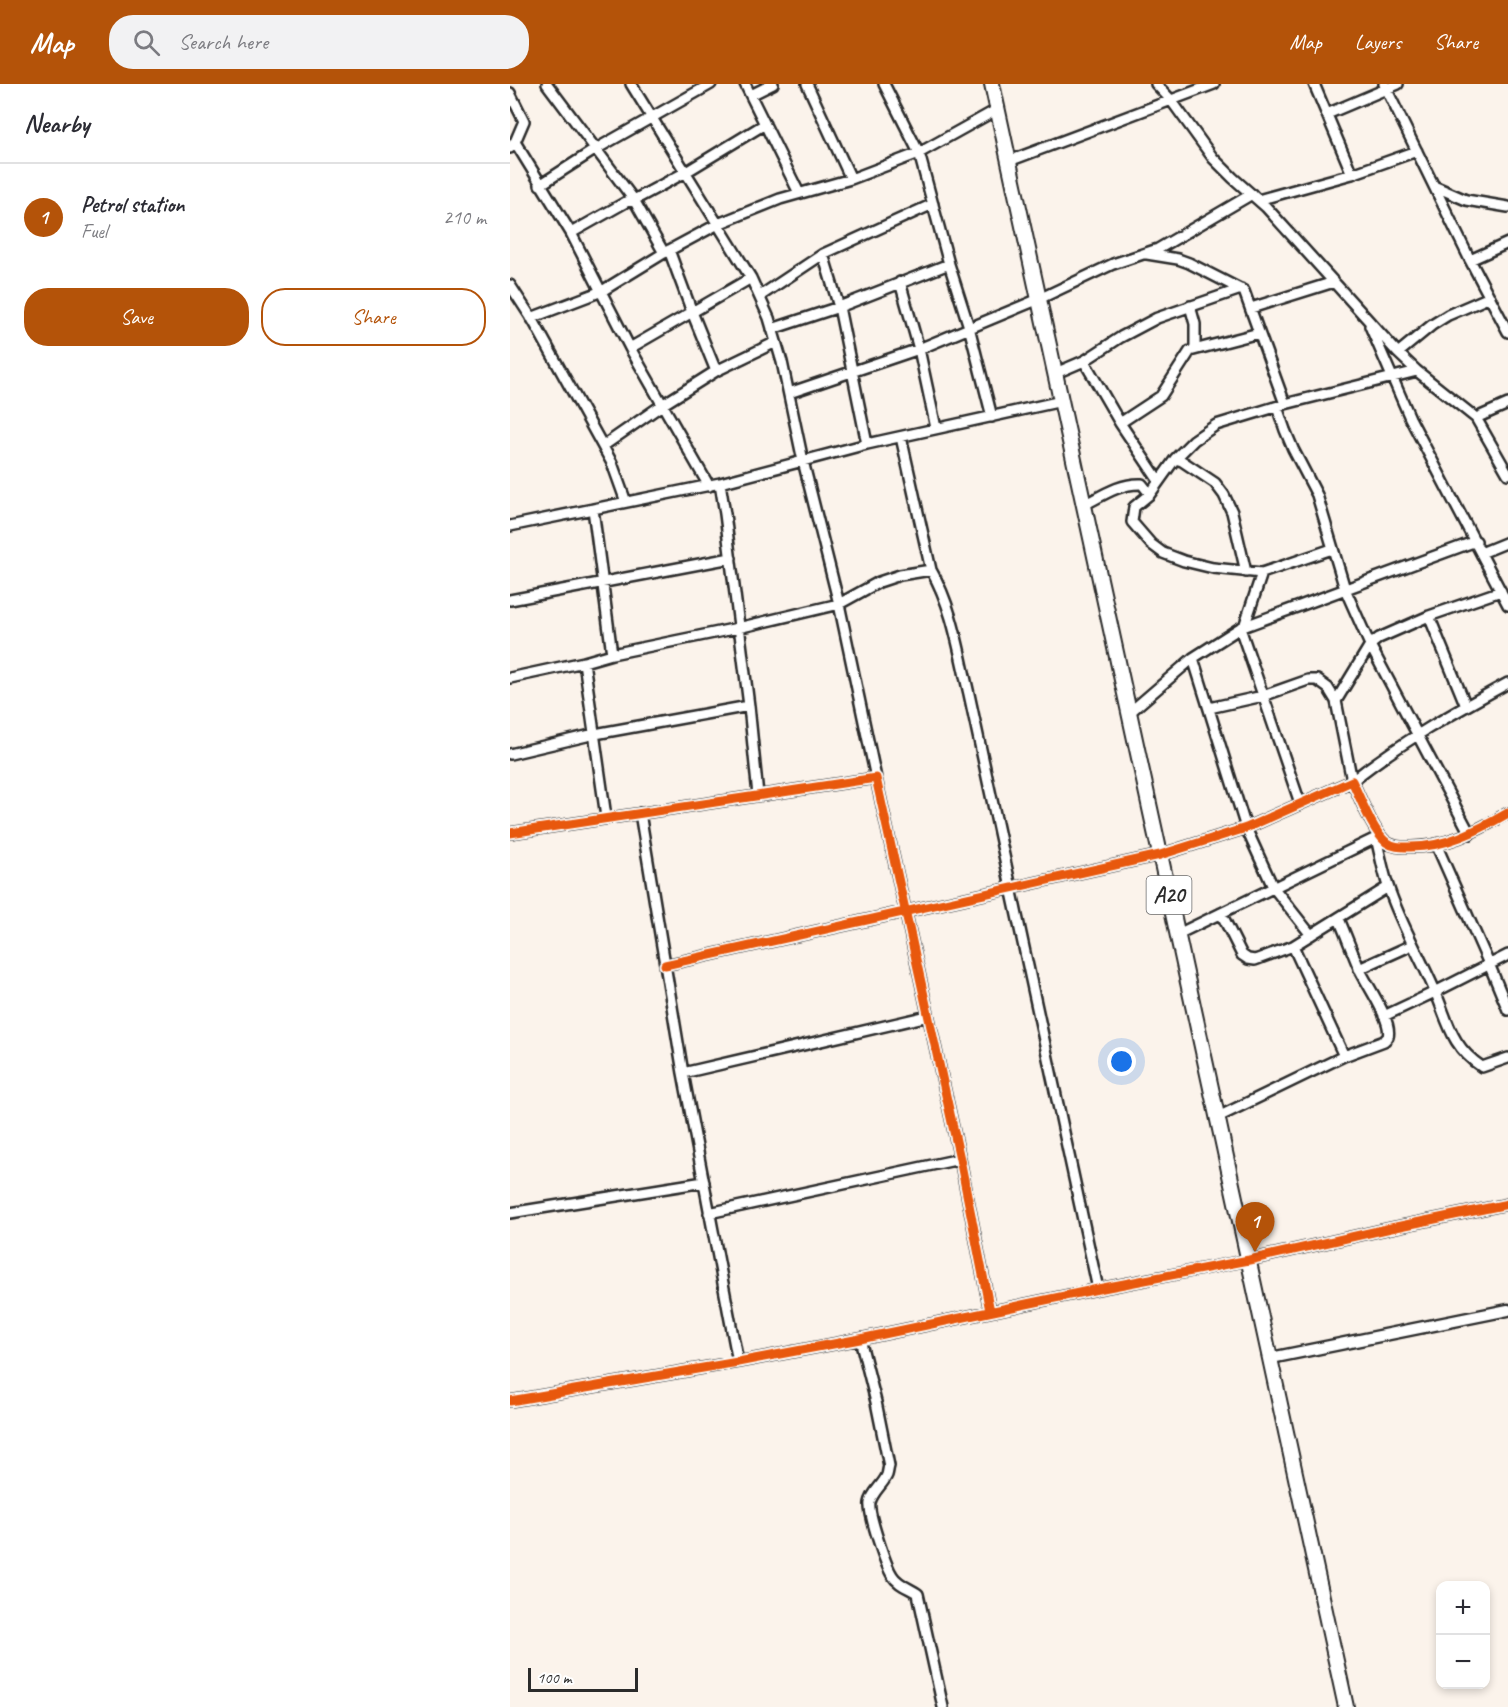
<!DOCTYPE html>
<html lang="en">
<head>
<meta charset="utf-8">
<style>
	body { margin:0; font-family:Caveat,sans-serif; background:#f2f2f3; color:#2b2b33 }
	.controls { position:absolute; right:18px; bottom:18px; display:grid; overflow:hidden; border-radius:12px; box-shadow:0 3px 9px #0003 }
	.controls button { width:54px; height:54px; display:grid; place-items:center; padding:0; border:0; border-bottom:2px solid #e1e1e2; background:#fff; color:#2b2b33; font:30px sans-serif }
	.scale { position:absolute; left:18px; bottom:15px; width:110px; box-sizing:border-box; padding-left:6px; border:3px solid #2b2b2b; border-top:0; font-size:16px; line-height:21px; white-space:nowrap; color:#2b2b2b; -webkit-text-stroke:4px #fff; paint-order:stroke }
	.you { position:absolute; left:612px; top:978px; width:21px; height:21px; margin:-15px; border:4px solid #fff; border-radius:50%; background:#1a73e8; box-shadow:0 0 0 9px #1a73e833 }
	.badge { display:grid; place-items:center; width:39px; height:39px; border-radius:50%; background:#b45309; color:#fff; font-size:20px; font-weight:700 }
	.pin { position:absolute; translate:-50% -50px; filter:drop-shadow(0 2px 3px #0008) }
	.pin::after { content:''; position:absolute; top:32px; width:21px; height:18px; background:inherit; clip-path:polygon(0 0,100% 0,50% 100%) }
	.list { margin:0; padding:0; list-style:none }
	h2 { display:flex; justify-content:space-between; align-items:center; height:78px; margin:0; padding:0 24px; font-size:26px }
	h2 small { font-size:20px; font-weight:400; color:#7c7c81 }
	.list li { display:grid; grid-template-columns:39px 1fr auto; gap:18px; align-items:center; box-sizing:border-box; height:108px; padding:0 24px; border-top:2px solid #e1e1e2 }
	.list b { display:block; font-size:22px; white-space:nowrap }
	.list p { margin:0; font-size:20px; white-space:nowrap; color:#7c7c81 }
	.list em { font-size:20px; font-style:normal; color:#7c7c81 }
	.actions { display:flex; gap:12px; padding:18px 24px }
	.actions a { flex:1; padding:14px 0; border:2px solid #b45309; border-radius:24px; text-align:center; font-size:21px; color:#b45309 }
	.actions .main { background:#b45309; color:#fff }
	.icon { flex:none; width:33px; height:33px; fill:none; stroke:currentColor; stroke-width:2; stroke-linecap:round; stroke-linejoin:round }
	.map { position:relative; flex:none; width:998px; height:1623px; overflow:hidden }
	header { display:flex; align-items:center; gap:36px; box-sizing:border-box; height:84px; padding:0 30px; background:#b45309; color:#fff }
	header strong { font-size:28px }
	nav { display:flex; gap:33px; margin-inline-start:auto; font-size:21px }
	.search { width:420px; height:54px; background:#f2f2f3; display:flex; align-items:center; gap:15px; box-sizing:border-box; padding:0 21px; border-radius:24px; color:#7c7c81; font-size:22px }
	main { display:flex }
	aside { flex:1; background:#fff }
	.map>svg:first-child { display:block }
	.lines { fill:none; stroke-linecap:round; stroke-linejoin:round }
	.minor-casing { stroke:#2b2b2b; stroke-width:14 }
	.tertiary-casing { stroke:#2b2b2b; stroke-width:15 }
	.primary-casing { stroke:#2b2b2b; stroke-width:18 }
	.minor { stroke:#fff; stroke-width:9 }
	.tertiary { stroke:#fff; stroke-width:10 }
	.primary { stroke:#fff; stroke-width:14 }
	.cycleway-casing { stroke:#fff; stroke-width:13 }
	.cycleway { stroke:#e8590c; stroke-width:9 }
	.labels { text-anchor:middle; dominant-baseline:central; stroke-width:6; stroke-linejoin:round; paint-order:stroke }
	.shield { fill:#fff; stroke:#6b6b6b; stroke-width:1.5 }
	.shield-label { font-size:22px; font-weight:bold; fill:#2b2b2b }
</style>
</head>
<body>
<header>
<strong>Map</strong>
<div class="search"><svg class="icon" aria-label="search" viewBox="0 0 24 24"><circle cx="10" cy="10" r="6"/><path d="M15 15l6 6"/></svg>Search here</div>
<nav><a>Map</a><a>Layers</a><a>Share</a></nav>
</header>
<main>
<aside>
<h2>Nearby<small></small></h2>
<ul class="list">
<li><span class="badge">1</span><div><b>Petrol station</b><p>Fuel</p></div><em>210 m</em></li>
</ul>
<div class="actions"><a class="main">Save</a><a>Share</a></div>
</aside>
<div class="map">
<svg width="998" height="1623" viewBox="0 0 998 1623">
	<rect width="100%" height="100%" fill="#fbf3eb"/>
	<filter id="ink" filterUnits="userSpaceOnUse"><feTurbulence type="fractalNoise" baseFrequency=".0167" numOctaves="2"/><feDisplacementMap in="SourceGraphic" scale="12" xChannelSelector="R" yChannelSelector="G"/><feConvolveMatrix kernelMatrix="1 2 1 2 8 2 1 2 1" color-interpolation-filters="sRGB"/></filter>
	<g filter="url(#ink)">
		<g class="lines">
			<g class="minor-casing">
				<path id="minor" d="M37,0l87,116 30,53
					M121,0l120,194 18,40 13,44 21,99 36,143 37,174
					M235,0l54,109
					M297,0l44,95
					M374,0l35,69 30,111 20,63 23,90
					M646,0l15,16 42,58 20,20 33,29 132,146 19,18 59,47 32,56
					M804,0l38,90
					M874,0l86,176 38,72
					M0,9l14,28 -9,21 -5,6
					M241,11l22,-11
					M817,30l71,-30
					M5,58l56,91 59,115 79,138
					M499,77l205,-77
					M30,101l56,-36 115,-65
					M924,102l32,14 42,7
					M748,116l94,-26 65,-23
					M61,149l55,-31 8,-2 52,-28 79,-48
					M159,166l23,62 24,59
					M313,170l16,53 28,137
					M637,170l31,5 11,4 55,28 41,113
					M960,176l38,-17
					M390,198l19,67 17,79
					M0,201l24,37 78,141 14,39
					M250,212l63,-42 110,-50
					M680,222l5,18v25
					M741,224l83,-26
					M21,234l71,-27 62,-38 54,-29 62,-25 71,-20 68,-26 79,-44
					M860,242l40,92 98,187
					M262,245l67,-22 110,-43
					M120,264l121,-70
					M888,269l34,-28 16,-10 42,-18
					M574,277l36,62 39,58
					M546,289l28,-12 37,-24 36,-19 84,-29
					M279,309l130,-44 120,-50 74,-35 45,-15 94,-55
					M767,323l8,23 8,19 24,46 28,94 25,56 100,189
					M966,334l32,-14
					M610,339l41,-27 29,-45 69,-18
					M391,353l30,133c22,38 28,82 38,124l129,595
					M93,362l59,-41 54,-34 60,-29
					M665,375l7,2 33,22 9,12 8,17 14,60
					M210,399l5,31 24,192
					M640,410l-16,13 -2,15 19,22 12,9 21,8 29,7 49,5 70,-24
					M574,421c19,-10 36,-22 58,-21l8,10 25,-35 19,-19 22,-15 69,-21 132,-33
					M83,425l19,145
					M0,442l210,-43 147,-39 195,-43
					M971,469l27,-11
					M991,507l-72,25 -50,22 -9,7 -34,56 16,80c47,-38 103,-69 156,-98
					M0,516l221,-42
					M919,532l37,90
					M734,543l18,-54
					M730,544l60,175
					M683,574l53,170 27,59 38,48
					M74,578l22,155
					M0,594l74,-16 28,-8 126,-26 101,-24 40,-22 21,-7 31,-5
					M699,624l54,-12 45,-16h9l11,8 8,13
					M619,629l64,-55 47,-30 236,-87
					M0,670l85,-20 154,-28 9,89
					M130,729l43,260 55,289
					M0,749l366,-55 84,381 30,152
					M866,754c4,16 7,33 12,48 12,37 32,70 47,105 13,30 16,56 47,76l26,-9
					M926,760l53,120 19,46
					M711,829l21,42 6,4 7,1 38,-14 95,-59
					M668,850l202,-98
					M783,862l51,110
					M155,881l495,-110 86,-27 106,-47c8,16 21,51 34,61 7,5 14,5 22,5 36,1 69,-16 100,-34
					M849,885l53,-24
					M874,932l51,-24 73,-37
					M173,989l245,-57
					M708,1033l126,-61 40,-15 4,-4c5,-16 -22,-53 -29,-69 -7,-16 -13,-33 -20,-49
					M0,1129l194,-31
					M199,1129l251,-54
					M350,1255l16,63 13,64c-1,3 -1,6 -2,9 -4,10 -15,17 -17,28 -2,10 16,63 22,72 6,10 18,13 26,19l25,113
					M0,1317l228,-39 122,-23 238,-50 151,-29 142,-32 117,-24"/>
			</g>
			<g class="tertiary-casing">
				<path id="tertiary" d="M761,1274l237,-48"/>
			</g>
			<g class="primary-casing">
				<path id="primary" d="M482,0l354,1623"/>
			</g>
			<use href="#minor" class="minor"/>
			<use href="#tertiary" class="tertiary"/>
			<use href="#primary" class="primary"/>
			<g class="cycleway-casing">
				<path id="cycleway" d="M0,749l366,-55 84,381 30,152
					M155,881l495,-110 86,-27 106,-47c8,16 21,51 34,61 7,5 14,5 22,5 36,1 69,-16 100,-34
					M0,1317l228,-39 122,-23 238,-50 151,-29 142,-32 117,-24"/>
			</g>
			<use href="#cycleway" class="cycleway"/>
		</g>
	</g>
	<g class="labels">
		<rect class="shield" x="636.5" y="792" width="45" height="38" rx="4.5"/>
		<g class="shield-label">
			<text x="659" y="811">A20</text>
		</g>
	</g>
</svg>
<div class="controls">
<button>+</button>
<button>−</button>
</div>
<div class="scale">100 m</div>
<div class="you"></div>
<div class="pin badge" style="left:745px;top:1168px">1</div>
</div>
</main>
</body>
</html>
